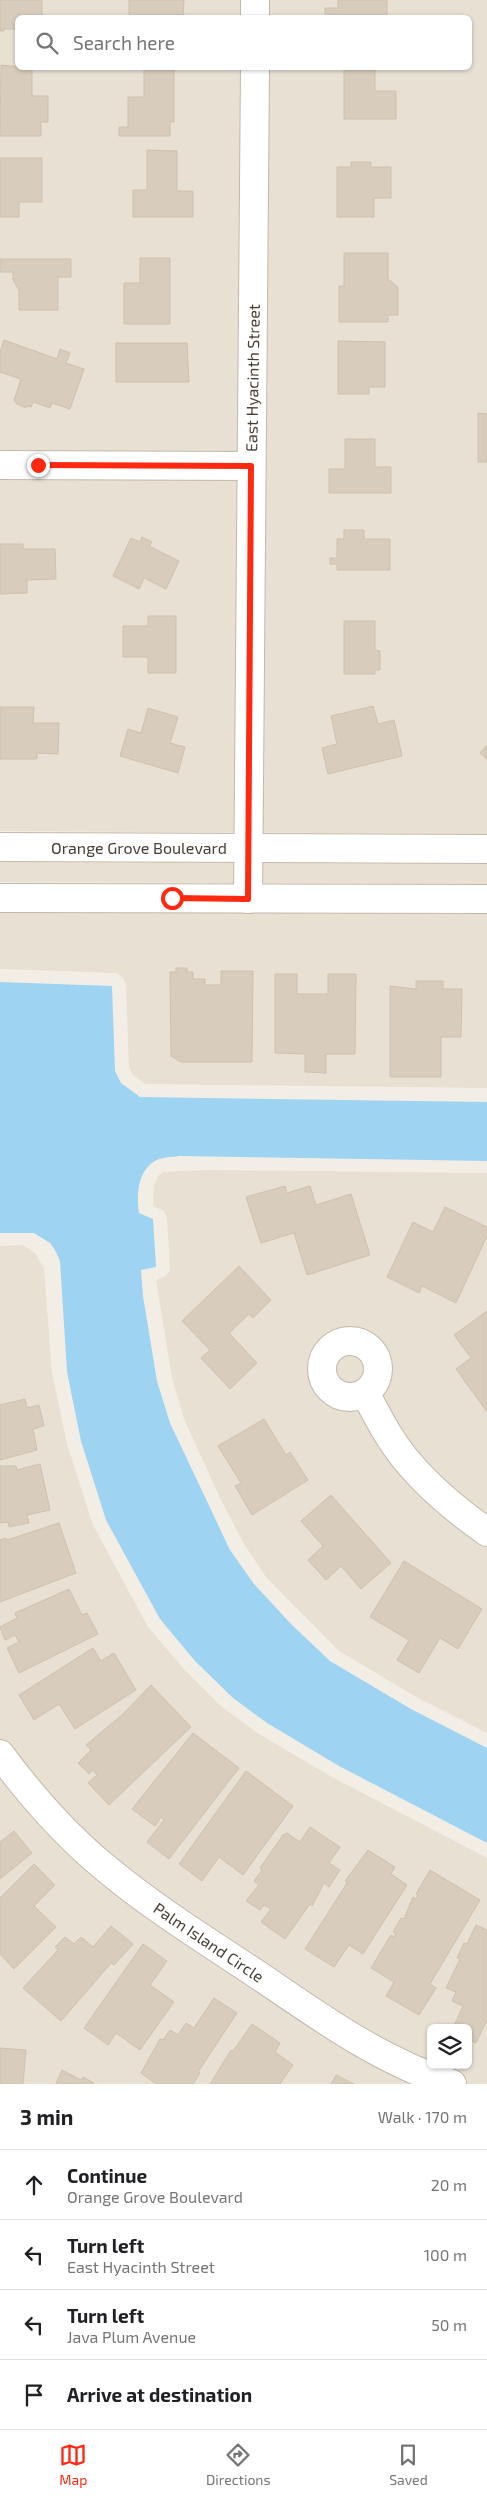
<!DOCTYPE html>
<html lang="en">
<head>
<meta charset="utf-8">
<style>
	body { margin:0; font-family:"Exo 2",sans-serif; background:#f6f6f6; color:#202124 }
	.controls { position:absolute; right:15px; bottom:15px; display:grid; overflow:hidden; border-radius:8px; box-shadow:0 1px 4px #0004 }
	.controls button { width:45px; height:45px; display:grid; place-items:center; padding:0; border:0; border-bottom:1px solid #e0e0e0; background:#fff; color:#202124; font:25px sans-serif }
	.stop { position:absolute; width:15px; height:15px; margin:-11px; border:4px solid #ff2810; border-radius:50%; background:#fff }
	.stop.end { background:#ff2810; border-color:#fff; box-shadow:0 1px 5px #0008 }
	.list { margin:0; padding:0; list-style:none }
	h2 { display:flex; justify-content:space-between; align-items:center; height:65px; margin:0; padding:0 20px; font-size:21px }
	h2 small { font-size:16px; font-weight:400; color:#757577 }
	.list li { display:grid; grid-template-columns:32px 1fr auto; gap:15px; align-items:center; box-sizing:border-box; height:70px; padding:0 20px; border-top:1px solid #e0e0e0 }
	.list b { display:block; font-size:19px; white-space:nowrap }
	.list p { margin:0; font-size:16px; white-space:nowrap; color:#757577 }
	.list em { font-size:16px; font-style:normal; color:#757577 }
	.icon { flex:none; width:28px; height:28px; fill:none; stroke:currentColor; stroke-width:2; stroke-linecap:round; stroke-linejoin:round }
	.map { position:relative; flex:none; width:487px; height:2084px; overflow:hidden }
	.search { position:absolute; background:#fff; box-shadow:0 1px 4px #0004; left:15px; right:15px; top:15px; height:55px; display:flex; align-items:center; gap:12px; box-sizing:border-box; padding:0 18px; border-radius:8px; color:#757577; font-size:19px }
	.sheet { height:345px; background:#fff }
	nav { display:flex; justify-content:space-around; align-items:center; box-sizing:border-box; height:70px; border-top:1px solid #e0e0e0; background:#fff; font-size:14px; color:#757577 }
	nav a { display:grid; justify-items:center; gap:2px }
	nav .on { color:#ff2810 }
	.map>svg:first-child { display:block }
	.residential { fill:#e7e0d3; fill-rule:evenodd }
	.water { fill:#9ed4f2 }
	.building { fill:#d8ccbd; stroke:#d0c1ad }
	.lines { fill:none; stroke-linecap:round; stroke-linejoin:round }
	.minor-casing { stroke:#c2b8aa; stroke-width:30 }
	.tertiary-casing { stroke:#c2b8aa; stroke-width:30 }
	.minor { stroke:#fff; stroke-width:28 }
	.tertiary { stroke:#fff; stroke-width:28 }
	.route { stroke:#ff2810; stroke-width:6 }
	.labels { text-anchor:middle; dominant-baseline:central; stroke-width:4.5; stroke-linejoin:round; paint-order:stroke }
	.street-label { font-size:16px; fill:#463e34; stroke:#fff }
</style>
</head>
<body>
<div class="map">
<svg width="487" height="2084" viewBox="0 0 487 2084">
	<rect width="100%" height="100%" fill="#f3eee5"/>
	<path class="residential" d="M0,0h487v834l-487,-3zM18,18h452v50h-452z
		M0,862l487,2v20l-487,-2z
		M0,912l487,2v174l-342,-4 -12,-9 -4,-7 -3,-83 -3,-7 -6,-5 -117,-4z
		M206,1170l281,3v560l-69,-35 -79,-47 -73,-74 -22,-33 -23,-44 -37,-81 -12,-41 -16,-98 10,-4 4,-6 -3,-52 -3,-7 -11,-5 1,-20 4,-10 5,-4z
		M23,1245l12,8 9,15 8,105 15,71 26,81 55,102 36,42 38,38 37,27 73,43 155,81v226h-487v-838zM431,2028h37v37h-37z"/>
	<path class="water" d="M0,982l112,4 3,85 6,12 19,14 347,5v59l-307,-5c-7,1 -17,1 -23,4 -19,9 -21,35 -18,53l14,6 3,48 -15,3 2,26 14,85 13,42 60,127 24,34 37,40 39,37 81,48 76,39v95l-148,-77 -72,-43 -34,-25 -38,-37 -35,-42 -54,-99 -25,-79 -14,-69 -7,-111 -5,-11 -5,-7 -16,-10h-34z"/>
	<path class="building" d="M0,0h42v18h-24v11h-14v2h-4z
		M129,0h55l-1,18h-54z
		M338,0h49v18h-62v-10h13z
		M1,65l31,3v28h16v26h-7v14h-41z
		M344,68h31v23h21v28h-52z
		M144,69h30v53h-4v14h-51v-9h9v-30h16z
		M147,150l30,1v40h16v26h-60v-27h14z
		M0,158h42v44h-23v15h-19z
		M351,162h20v5h20v31h-17v19h-37v-50h14z
		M344,253h44v26l10,8v28h-10v7h-49v-36h5z
		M140,258h30v66h-46v-41h16z
		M0,259h71v18h-13v33h-39v-20l-6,-10v-8h-13z
		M4,340l53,19 3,-10 10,4 -4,10 18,6 -14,40 -18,-6 -2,5 -17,-6 -2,5 -4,-1 -1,2 -9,-4 -3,-4 7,-21 -21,-7v-20z
		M338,341l47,1v45h-16v7h-31z
		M116,343h71l2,39h-73z
		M478,413l9,1v48h-9z
		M345,439h30v28h16v26h-62v-24h16z
		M344,530h20v9h26v31h-53v-6h-7v-6h7v-19h7z
		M142,537l10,5 -3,4 30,15 -13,28 -22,-11 -5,11 -26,-13 18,-38 9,4z
		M0,544h23v5h32l1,30 -29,1v13l-27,1z
		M148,616h28v57h-28v-16h-25v-31h25z
		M344,621h31v29l5,1v19h-5v4h-31z
		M373,706l5,18 16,-4 8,36 -74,18 -6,-26 15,-4 -6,-28z
		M0,707h34l-1,16h26l-1,31 -21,-1v6h-37z
		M148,708l30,9 -8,26 15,4 -7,26 -58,-17 8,-27 13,4z
		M487,745v15l-7,-7z
		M176,968h11v4h6v7h12v6h16v-14h32l-1,91h-71l-10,-6 -1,-84h6z
		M275,974h22v20h31v-20h28l-1,80h-29v19l-21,-1v-18l-30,-1z
		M416,981h27v8h19l-1,48h-20v40h-51v-91l26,3z
		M285,1186l2,7 23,-7 6,19 35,-11 19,61 -63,20 -13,-42 -33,10 -15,-46z
		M445,1207l42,20v9l-31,67 -34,-17 -3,7 -32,-16 26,-55 20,10z
		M239,1266l32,34 -18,18 -4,-4 -20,19 28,30 -27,26 -29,-31 9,-8 -28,-29z
		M487,1311v101l-31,-43 15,-11 -17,-23z
		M25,1399l2,9 12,-3 5,21 -11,3 4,21 -37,10v-55z
		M264,1419l22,36 4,-3 18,28 -56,35 -17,-29 6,-3 -23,-37z
		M40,1464l10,46 -23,5 2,8 -20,4 -1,-5 -8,1v-57h16l1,4z
		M331,1495l60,68 -30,26 -20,-23 -15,14 -18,-20 15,-14 -22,-25z
		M59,1523l17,50 -76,29v-62l6,-2 1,2z
		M404,1561l78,48 -24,40 -18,-11 -21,35 -22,-13 12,-20 -39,-23z
		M69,1589l13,26 5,-2 11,21 -79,39 -12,-25 12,-6 -4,-7 -10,5 -5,-13 17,-9 -2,-5z
		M93,1648l8,13 13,-8 22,37 -61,39 -16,-25 -25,16 -15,-25z
		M151,1685l40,42 -82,78 -21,-22 9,-8 -4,-5 -4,4 -11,-11 13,-13 -5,-5 37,-31z
		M193,1733l46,35 -70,91 -22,-17 17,-22 -3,-3 -6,9 -23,-17z
		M246,1771l47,35 -50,69 -24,-18 -17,24 -23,-17z
		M310,1827l30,20 -11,16 11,7 -11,17 -5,-4 -12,23 -2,-2 -25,35 -24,-17 10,-13 -7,-4 -4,5 -14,-9 13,-16 -5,-4 8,-11 -2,-2 23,-33 4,-2 13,9z
		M14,1831l18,22 -32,26v-37z
		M368,1850l27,17 -4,7 16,11 -44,69 -14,-9 -15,22 -29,-18 42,-66 -2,-2z
		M34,1864l21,21 -21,21 22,21 -42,42 -14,-15v-56z
		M430,1870l50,30 -50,84 6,4 -17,27 -33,-19 8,-14 -23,-14 20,-33 3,2 2,-4 -3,-1 8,-14 3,1 9,-22 3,2 2,-4 -2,-1z
		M476,1925l11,5v90l-11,23 -8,-4v-11h-15l10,-22 -11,-5 4,-9 -10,-4 14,-29 -3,-1 7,-15 3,1z
		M111,1926l22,18 -19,21 -3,-2 -50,58 -38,-33 35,-38 -3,-3 10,-10 9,7 7,-7 12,10z
		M143,1944l24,17 -17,24 24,17 -34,48 -24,-17 -8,12 -24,-17z
		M214,1998l23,15 -39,59 2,1 -7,11h-37l-15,-11 19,-34 3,1 7,-10 8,5 8,-12 8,5z
		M252,2024l28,19 -5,9 18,13 -13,19h-70l21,-34 2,1z
		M0,2048l26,2 -3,34h-23z
		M62,2070l19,10 2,-3 11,6 -38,1z
		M336,2075l18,9h-23z"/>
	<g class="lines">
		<g class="minor-casing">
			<path id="minor" d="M255,18v-18
				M0,465l251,1
				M248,899l7,-831
				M322 1369a28 28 0 1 1 56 0a28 28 0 1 1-56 0Z
				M365,1393c8,14 15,29 24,43 24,39 61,70 98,96
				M0,1754c31,42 67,83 108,116 47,39 99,71 150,105 62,42 122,86 194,109"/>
		</g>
		<g class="tertiary-casing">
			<path id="tertiary" d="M0,847l487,2
				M0,898l487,1"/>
		</g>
		<use href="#minor" class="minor"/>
		<use href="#tertiary" class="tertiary"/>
	</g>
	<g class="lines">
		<path class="route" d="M38,465l213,1 -3,433 -76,-1"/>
	</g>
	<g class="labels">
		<g class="street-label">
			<text transform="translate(252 378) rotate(-89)">East Hyacinth Street</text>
			<text x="139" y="847">Orange Grove Boulevard</text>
			<text transform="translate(209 1942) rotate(34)">Palm Island Circle</text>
		</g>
	</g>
</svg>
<div class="controls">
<button><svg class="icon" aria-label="layers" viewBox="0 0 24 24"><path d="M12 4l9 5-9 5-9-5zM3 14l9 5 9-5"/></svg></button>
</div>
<div class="stop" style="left:172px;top:898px"></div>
<div class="stop end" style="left:38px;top:465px"></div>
<div class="search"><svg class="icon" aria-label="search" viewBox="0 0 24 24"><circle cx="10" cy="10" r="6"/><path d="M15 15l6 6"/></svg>Search here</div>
</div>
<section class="sheet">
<h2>3 min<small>Walk · 170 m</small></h2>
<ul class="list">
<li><svg class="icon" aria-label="ahead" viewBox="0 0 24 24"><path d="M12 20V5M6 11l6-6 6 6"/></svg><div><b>Continue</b><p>Orange Grove Boulevard</p></div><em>20 m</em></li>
<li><svg class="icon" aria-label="left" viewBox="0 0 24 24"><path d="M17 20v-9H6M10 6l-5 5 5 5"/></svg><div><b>Turn left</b><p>East Hyacinth Street</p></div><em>100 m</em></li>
<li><svg class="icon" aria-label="left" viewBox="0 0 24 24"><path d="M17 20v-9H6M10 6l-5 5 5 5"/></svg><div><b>Turn left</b><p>Java Plum Avenue</p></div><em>50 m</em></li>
<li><svg class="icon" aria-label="arrive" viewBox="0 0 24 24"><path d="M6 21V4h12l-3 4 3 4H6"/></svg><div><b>Arrive at destination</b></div></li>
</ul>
</section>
<nav>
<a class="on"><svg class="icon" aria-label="map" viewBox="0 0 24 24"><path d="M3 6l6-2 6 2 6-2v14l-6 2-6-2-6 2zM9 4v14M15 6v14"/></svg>Map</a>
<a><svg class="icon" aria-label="directions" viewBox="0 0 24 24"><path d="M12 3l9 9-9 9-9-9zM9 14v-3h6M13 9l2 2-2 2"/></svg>Directions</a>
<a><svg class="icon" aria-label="saved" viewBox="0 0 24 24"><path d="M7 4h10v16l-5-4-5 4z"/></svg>Saved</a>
</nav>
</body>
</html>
